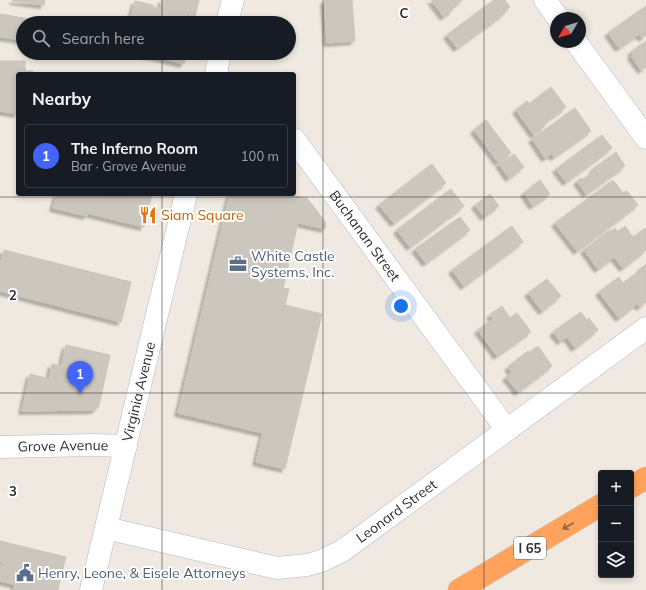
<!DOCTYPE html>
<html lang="en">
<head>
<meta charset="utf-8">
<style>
	body { margin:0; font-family:Mulish,sans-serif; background:#242831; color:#f1f3f6 }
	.controls { position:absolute; right:12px; bottom:12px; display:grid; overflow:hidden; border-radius:4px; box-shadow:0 2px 6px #0003 }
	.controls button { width:36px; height:36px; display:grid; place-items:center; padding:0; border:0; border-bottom:1px solid #363941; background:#171b24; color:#f1f3f6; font:20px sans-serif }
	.compass { position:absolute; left:550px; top:12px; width:36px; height:36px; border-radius:50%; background:#171b24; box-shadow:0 2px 6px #0003; rotate:232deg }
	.you { position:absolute; left:401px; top:306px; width:14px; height:14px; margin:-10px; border:3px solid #fff; border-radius:50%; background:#1a73e8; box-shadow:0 0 0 6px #1a73e833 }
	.badge { display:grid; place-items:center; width:26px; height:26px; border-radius:50%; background:#4264fb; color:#fff; font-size:13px; font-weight:700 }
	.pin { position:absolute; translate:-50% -33px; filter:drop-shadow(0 1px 2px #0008) }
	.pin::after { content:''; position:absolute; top:21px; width:14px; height:12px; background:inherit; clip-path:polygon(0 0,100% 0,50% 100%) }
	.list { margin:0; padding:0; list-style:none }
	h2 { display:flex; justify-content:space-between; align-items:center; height:52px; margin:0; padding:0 16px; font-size:17px }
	h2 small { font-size:13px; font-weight:400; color:#9ea1a6 }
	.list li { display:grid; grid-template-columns:26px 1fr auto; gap:12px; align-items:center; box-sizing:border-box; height:64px; margin:0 8px 8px; padding:0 8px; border:1px solid #363941; border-radius:4px }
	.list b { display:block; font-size:15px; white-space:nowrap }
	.list p { margin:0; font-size:13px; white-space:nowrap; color:#9ea1a6 }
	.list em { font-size:13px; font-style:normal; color:#9ea1a6 }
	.icon { flex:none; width:22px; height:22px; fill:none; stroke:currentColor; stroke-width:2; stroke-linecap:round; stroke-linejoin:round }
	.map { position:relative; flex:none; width:646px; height:590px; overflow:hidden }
	.search { position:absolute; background:#171b24; box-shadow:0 2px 6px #0003; left:16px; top:16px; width:280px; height:44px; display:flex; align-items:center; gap:10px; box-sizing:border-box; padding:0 14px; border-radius:22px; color:#9ea1a6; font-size:15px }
	.panel { position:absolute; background:#171b24; box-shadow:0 2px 6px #0003; left:16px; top:72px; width:280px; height:124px; border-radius:4px }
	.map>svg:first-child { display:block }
	.building { fill:#cbc7bf; stroke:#cbc5ba; filter:url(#shadow) }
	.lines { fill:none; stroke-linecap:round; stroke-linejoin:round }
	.minor-casing { stroke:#b4b7c1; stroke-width:23 }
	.highway-casing { stroke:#c9c9c9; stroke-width:23 }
	.minor { stroke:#fff; stroke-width:22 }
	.highway { stroke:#ffa35c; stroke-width:22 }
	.oneway { stroke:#8c6343 }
	.grid { fill:none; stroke:#2e2e2e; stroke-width:1; stroke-opacity:0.55 }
	.labels { text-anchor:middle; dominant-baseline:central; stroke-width:4; stroke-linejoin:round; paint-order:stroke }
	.shield { fill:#fff; stroke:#6d6d6d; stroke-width:1 }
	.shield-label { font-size:13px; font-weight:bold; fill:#2e2e2e }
	.food-label { font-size:14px; fill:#c56008; stroke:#fff; text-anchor:start }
	.street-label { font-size:14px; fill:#2e2e2e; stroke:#fff }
	.service-label { font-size:14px; fill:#4e5e75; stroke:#fff; text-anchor:start }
	.grid-label { font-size:13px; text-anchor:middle; font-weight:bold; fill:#2e2e2e; stroke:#fff; stroke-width:4; stroke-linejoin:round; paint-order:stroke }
</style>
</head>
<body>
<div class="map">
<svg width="646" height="590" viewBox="0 0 646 590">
	<defs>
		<filter id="shadow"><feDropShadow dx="-3.5" dy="3.5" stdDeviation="1" flood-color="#0004"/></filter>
	</defs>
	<rect width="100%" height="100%" fill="#efe9e1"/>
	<path class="building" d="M13,0h32l-1,5 -31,-4z
		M162,0h37l-4,16 -35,-8z
		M324,0h28l3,41 -28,2z
		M431,0h32l-12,8 2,2 -9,7z
		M494,0h11l5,7 -6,5 1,1 -48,35 -10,-13z
		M135,1l18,4v2l33,8v2l8,2 -1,4h-56l-7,-2z
		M646,6v29l-4,3 -3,-4 -20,14 -11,-15z
		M0,14l30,5v4h-7v17l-23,-3z
		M646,41v26l-5,3 -10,-14 2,-2 -2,-2z
		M139,53h47l-2,11z
		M0,61h25v10h8l-1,3h-14v40l-18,-3z
		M551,87l15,20 -23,17 2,2 -11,9 -18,-25 11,-9 2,3z
		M575,108l16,23 -37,26 -3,-3 -6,4 -13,-19z
		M486,120l25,33 -13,9 -24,-32z
		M602,135l10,13 -46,34 -10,-13z
		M616,152l9,14 -39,28 -9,-13 4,-3 1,2 12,-9 -1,-2z
		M514,154l10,13 -15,11 -10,-14z
		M432,164l14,19 -52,40 -15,-18z
		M540,180l10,14 -17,12 -9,-13z
		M613,180l10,13 4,-2 11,14 -61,46 -22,-28z
		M451,189l13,17 -54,41 -13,-17z
		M57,194h41l51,12 -5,21 -57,-14v3l-34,-8z
		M98,194h54l-3,12z
		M230,194h62l1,2 14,2 19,25 -1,6 -98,-23z
		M490,194l9,12 -15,11 -9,-12z
		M227,206l71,17 -15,65 6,1 -4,16 37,9 -37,155 -29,-7 7,-29 -85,-20z
		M460,217l10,13 -44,33 -11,-14z
		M512,226l11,16 -59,44 -12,-16z
		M625,226l8,11 13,-9v22l-23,18 -9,-11 -16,12 -14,-19 26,-20 1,1 4,-3 3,4z
		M4,250l127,32 -10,40 -121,-31v-25z
		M646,264v38l-6,5 -3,-3 -18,14 -20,-26 20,-15 4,6 18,-13 -1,-1z
		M547,279l14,17 -19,15 -14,-18z
		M502,306l8,12 7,-5 14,19 -34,24 -19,-26 15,-11 -3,-4z
		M581,312l6,8 2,-2 9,12 -23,18 -8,-11 -7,4 -7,-9z
		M66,345l44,10 -11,51 -4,4 -73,1 8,-37 19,5 3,-15 9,2z
		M538,346l14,20 -34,26 -12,-15 6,-5 -4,-5 20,-16 1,2z
		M0,541l66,16 -5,19 -61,-15z
		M2,561l59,15 -3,14h-19l-39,-9v-11z
		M15,584l24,6h-25z"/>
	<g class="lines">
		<g class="minor-casing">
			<g id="minor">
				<path d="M545,0l13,18"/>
				<path d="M227,23l6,-23"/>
				<path d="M576,42l70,96"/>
				<path d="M216,74l4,-21"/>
				<path id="s1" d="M294,139l213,291"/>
				<path id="s2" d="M0,447l94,-2 32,1"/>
				<path id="s3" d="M106,528l171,40 30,-3 14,-4 21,-10 304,-223"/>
				<path id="s4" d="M91,590l95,-396"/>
			</g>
		</g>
		<g class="highway-casing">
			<path id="highway" d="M631,487l15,-9
				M459,590l142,-85"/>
		</g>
		<use href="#minor" class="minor"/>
		<use href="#highway" class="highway"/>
	</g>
	<defs><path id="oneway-shaft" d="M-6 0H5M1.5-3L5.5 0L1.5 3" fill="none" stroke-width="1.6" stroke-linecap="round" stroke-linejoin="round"/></defs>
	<use class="oneway" href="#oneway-shaft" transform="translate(568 526) rotate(150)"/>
	<path class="grid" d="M162,0v23M323,0v590M484,0v590M162,53v21M162,194v396M0,197h646M0,393h646"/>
	<defs>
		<g id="restaurant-bare" transform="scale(1.38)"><path d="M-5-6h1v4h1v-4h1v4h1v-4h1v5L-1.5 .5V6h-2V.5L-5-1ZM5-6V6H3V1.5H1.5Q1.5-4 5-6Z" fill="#e8710a" stroke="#fff" stroke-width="2.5" paint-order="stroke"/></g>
		<g id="office-bare" transform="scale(1.38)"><path d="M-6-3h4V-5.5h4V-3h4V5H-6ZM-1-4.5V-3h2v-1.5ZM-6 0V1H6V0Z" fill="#5c6f8a" stroke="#fff" stroke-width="2.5" paint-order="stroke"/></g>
		<g id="civic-bare" transform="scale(1.38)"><path d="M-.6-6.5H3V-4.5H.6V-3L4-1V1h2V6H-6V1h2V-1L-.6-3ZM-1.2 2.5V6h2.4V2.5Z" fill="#5c6f8a" stroke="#fff" stroke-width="2.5" paint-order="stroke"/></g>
	</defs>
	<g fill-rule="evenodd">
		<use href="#restaurant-bare" x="148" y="215"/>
		<use href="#office-bare" x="238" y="264"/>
		<use href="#civic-bare" x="25" y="573"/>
	</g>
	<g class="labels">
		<rect class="shield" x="514" y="537" width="32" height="22" rx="3"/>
		<g class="shield-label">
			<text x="530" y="548">I 65</text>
		</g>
		<g class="food-label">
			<text x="161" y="215">Siam Square</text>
		</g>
		<g class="street-label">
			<text stroke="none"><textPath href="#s1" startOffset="120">Buchanan Street</textPath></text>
			<text stroke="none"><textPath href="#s4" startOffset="204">Virginia Avenue</textPath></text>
			<text stroke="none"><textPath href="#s2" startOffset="63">Grove Avenue</textPath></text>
			<text stroke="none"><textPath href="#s3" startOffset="311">Leonard Street</textPath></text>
		</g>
		<g class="service-label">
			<text x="251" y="256">White Castle<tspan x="251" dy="16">Systems, Inc.</tspan></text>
			<text x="38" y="573">Henry, Leone, &amp; Eisele Attorneys</text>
		</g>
	</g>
	<g class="grid-label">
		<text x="404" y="18">C</text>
		<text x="13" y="300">2</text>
		<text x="13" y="496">3</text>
	</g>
</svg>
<div class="controls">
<button>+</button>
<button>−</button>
<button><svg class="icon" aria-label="layers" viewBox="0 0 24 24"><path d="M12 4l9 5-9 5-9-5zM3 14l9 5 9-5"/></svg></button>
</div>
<svg class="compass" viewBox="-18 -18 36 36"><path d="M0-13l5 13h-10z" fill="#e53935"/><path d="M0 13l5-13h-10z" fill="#9ea1a6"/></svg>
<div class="you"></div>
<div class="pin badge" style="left:80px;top:394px">1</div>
<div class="search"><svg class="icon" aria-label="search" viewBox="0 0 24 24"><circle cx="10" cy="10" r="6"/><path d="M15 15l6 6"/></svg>Search here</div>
<section class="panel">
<h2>Nearby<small></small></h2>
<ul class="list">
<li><span class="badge">1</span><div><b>The Inferno Room</b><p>Bar · Grove Avenue</p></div><em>100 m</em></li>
</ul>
</section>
</div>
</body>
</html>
